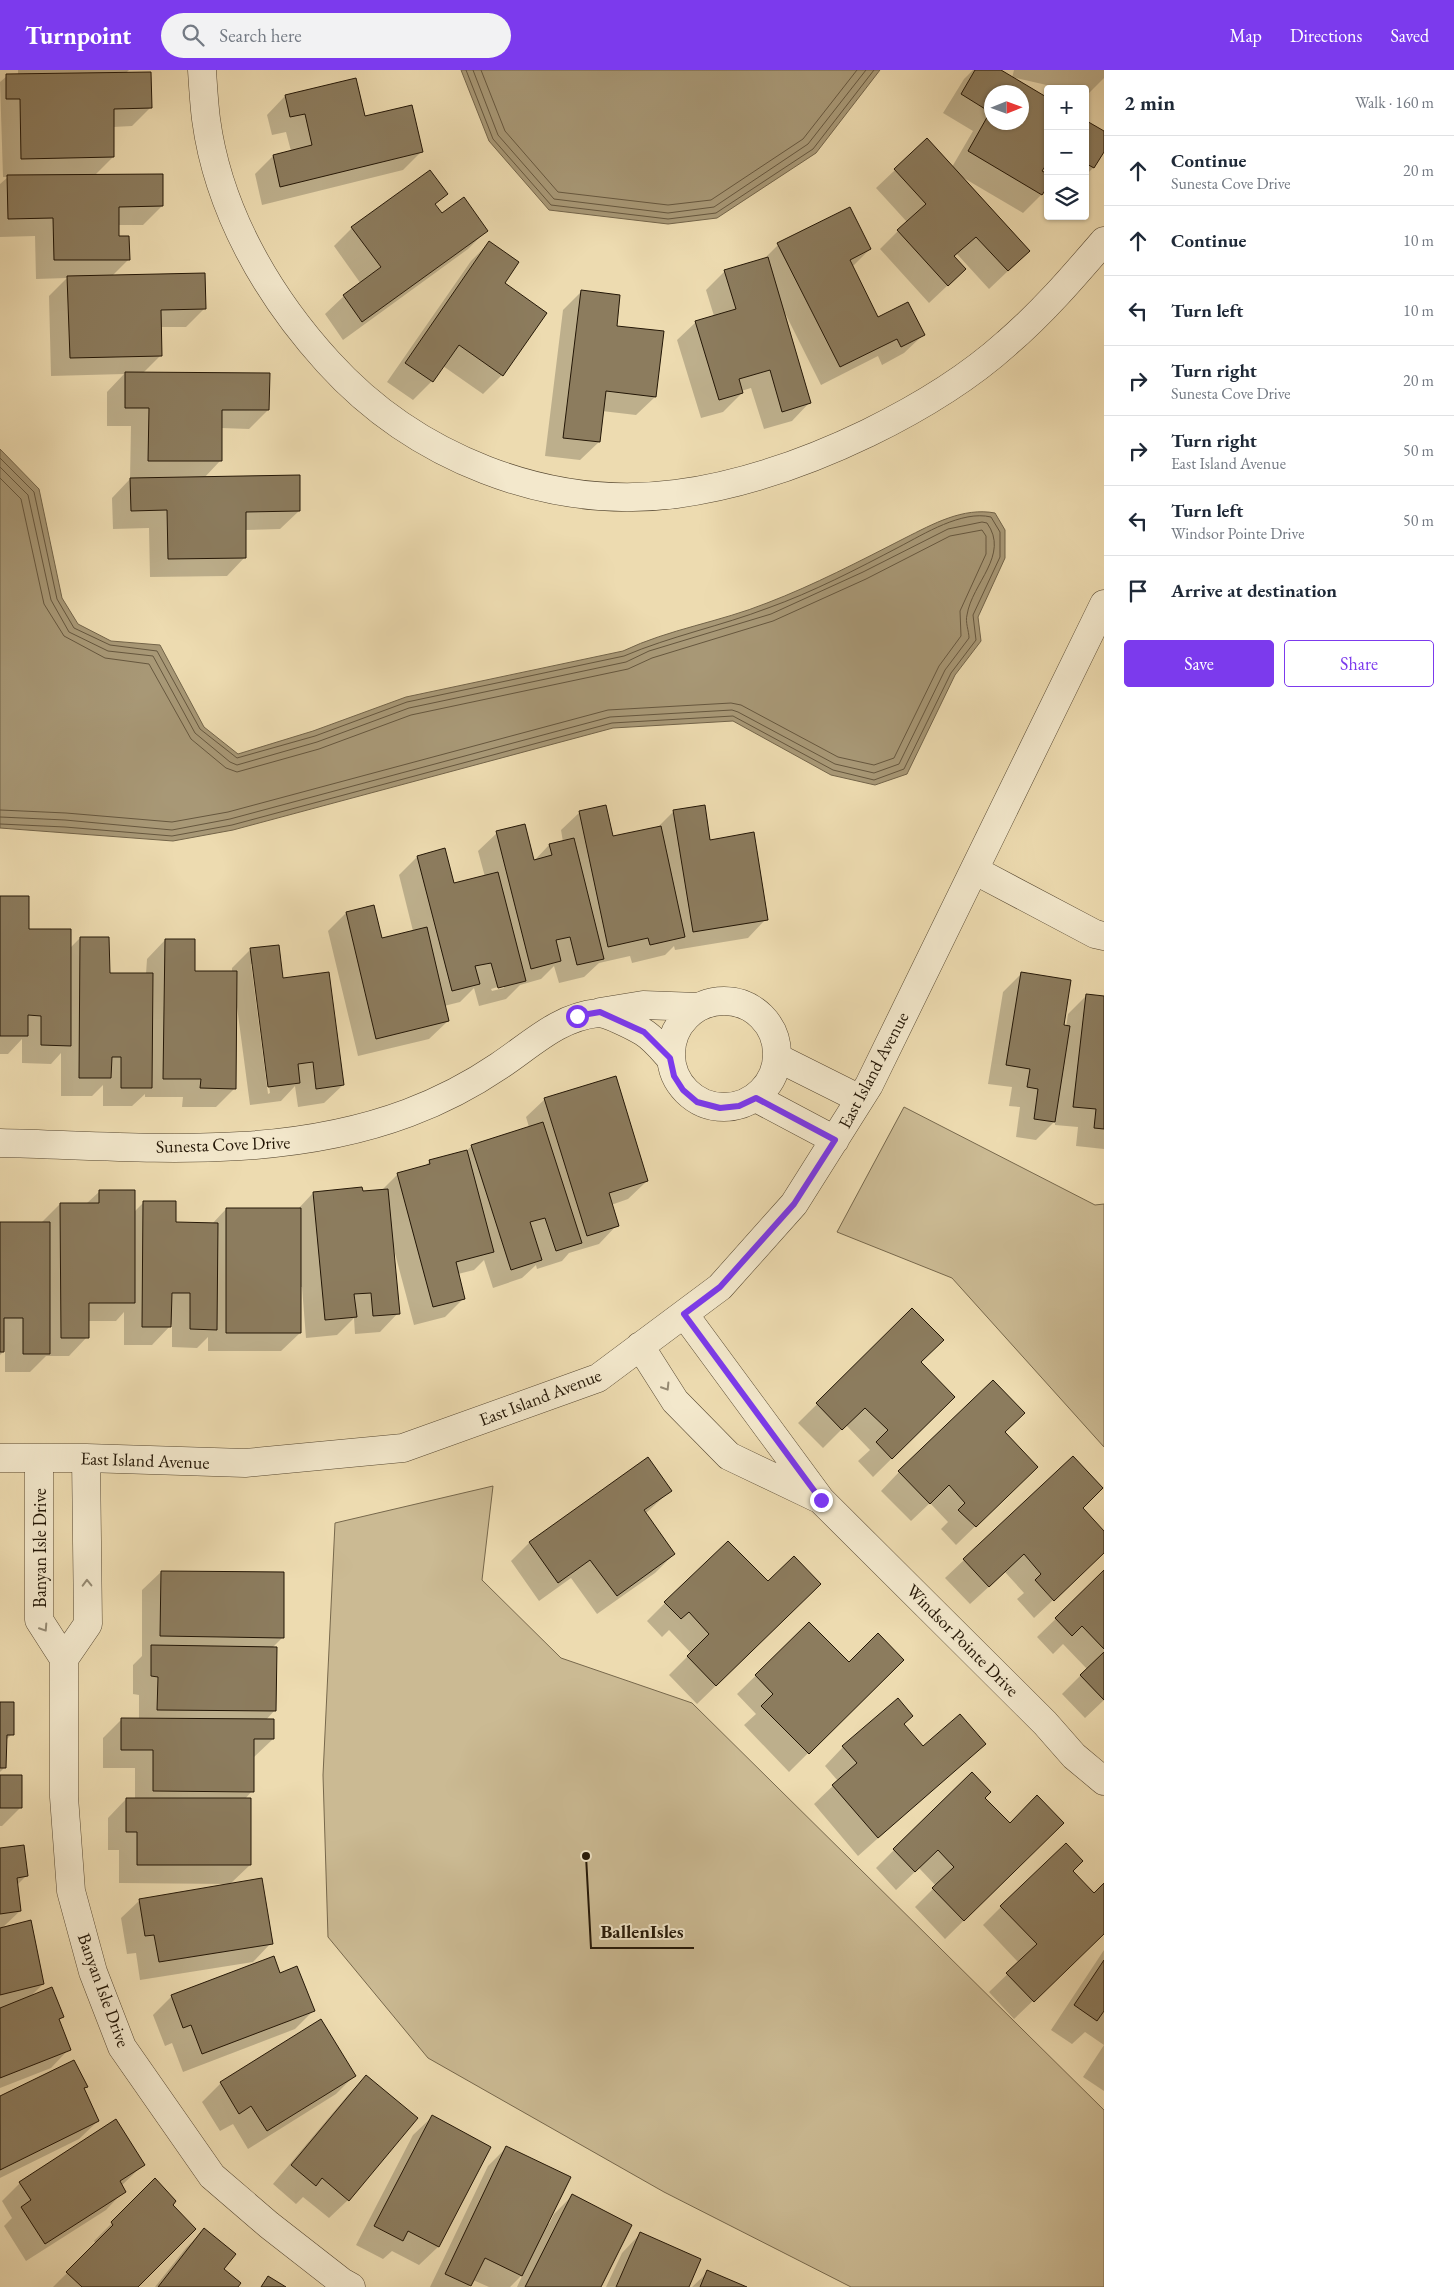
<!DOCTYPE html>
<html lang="en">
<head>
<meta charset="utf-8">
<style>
	body { margin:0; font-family:"EB Garamond",serif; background:#f2f2f3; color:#1f2937 }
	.controls { position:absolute; right:15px; top:15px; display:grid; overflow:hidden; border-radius:5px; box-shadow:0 1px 4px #0004 }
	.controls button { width:45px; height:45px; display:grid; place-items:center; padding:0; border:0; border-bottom:1px solid #e0e1e3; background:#fff; color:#1f2937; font:25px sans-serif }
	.compass { position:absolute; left:984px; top:15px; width:45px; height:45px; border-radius:50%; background:#fff; box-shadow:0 1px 4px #0004; rotate:89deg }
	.stop { position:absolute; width:15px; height:15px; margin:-11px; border:4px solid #7c3aed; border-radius:50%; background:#fff }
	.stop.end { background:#7c3aed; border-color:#fff; box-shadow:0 1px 5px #0008 }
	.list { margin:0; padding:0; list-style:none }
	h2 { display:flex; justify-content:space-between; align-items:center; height:65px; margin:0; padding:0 20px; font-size:21px }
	h2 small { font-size:16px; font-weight:400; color:#747a83 }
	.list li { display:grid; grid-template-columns:32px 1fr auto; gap:15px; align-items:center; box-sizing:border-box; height:70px; padding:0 20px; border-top:1px solid #e0e1e3 }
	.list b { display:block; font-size:19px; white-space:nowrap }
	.list p { margin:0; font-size:16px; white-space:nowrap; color:#747a83 }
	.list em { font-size:16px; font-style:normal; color:#747a83 }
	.actions { display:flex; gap:10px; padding:15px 20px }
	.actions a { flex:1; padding:11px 0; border:1px solid #7c3aed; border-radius:5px; text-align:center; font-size:18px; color:#7c3aed }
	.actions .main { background:#7c3aed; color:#fff }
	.icon { flex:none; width:28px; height:28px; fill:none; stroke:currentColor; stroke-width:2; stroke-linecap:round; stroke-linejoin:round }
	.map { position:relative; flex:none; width:1104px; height:2217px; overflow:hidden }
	header { display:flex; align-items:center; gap:30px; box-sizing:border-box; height:70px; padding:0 25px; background:#7c3aed; color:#fff }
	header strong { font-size:24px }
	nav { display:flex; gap:28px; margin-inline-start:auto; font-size:18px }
	.search { width:350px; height:45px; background:#f2f2f3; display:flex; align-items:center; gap:12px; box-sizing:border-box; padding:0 18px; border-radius:28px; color:#747a83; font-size:19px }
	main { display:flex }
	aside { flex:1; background:#fff }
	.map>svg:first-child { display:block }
	.green { fill:#cbba93; stroke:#77684c }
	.water { fill:#a89876; stroke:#736449 }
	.shadow { fill:#0003; fill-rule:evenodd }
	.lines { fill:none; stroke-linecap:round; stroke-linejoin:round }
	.shore { stroke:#66573e; stroke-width:1 }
	.building { fill:#8c7c5e; stroke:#231606; fill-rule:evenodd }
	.minor-casing { stroke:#564730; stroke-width:29 }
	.minor { stroke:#f3e8cc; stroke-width:28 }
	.oneway { stroke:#958a73 }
	.route { stroke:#7c3aed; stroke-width:6 }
	.labels { text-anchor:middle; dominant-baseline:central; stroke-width:4; stroke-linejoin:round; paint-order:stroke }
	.street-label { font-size:18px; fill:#231606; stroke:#f3e8cc }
	.leader { fill:none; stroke:#231606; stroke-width:2 }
	.callout-dot { fill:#231606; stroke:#f3e8cc; stroke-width:2 }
	.callout-label { font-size:19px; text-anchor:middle; font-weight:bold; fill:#231606; stroke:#f3e8cc; stroke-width:4; stroke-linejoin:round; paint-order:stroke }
</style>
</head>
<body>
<header>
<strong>Turnpoint</strong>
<div class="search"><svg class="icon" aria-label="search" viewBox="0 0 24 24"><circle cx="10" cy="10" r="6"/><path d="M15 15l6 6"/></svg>Search here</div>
<nav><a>Map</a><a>Directions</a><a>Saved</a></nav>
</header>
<main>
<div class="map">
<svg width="1104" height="2217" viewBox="0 0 1104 2217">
	<rect width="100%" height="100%" fill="#eddbb0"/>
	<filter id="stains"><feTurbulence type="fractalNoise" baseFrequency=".004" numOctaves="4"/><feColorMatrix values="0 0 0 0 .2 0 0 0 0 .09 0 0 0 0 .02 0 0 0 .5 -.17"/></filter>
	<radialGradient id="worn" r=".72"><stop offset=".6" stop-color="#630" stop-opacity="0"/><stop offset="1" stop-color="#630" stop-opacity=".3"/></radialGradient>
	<path class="green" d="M904,1037l191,98 9,-1v243l-152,-169 -115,-46z
		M493,1416l-11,94 79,78 131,45 412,407v177h-253l-187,-95 -236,-134 -100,-121 -5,-162 12,-252z"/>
	<path class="water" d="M461,0h419l-64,83 -99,65 -49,6 -119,-14 -60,-69z
		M0,379l39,40 23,109 16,26 33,17 49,4 44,82 34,27 75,-23 93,-34 217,-46c46,-22 97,-29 144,-48 47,-18 93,-42 138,-65 28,-14 58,-31 90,-25l10,17v28l-27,59 3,24 -26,34 -48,99 -32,11 -44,-10 -98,-54 -120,7 -380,102 -60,11 -173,-13z"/>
	<path class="shadow" d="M18,0h111l-4,4 25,34 -18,18 -19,1v30l-18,18 67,31 -19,19h-25v12l11,22 -18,18 94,31 -19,19h-26l1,28 -18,18 125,37 -19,19 -28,-1 -1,33 -16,17 95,33 -19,18 -35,1v27l-18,19 -77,1 -1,-49 -36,1 -1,-31 18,-19 1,-53h-24v-34l17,-18 -73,2 -2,-80 18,-18 -31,1 -1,-43 -35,1v-53l8,-7h-5l-3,-95 7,-6 11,-1z
		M973,0h26l13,8 2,-8h90v8l-16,16 -3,-1v-4h-21l-52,-12 36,22v71l-5,-3 -2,4 7,13 -7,11 -18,18 -61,-36 67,74 -40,38 -32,-35 -3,3 11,12 -36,34 -49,-54 27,-27 -31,-34 19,-18 57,-3 21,-36 -30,-18 21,-34zM992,22h30v30h-30z
		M285,26l79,22 58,33 -19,19 -141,35 -7,-31 18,-18 18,-5 -5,-19 -14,3 -5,-20z
		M1085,51l19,12v16l-11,19 -8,8z
		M446,124l-12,12 7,9 45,16 -18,18 -125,91 -18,-26 19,-18 17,-12 -27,-38 18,-18z
		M489,173l14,41 42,30 -43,61 -19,19 -40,-28 -11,15 -19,19 -26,-18 84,-121z
		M778,175l92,4 -18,18 26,52 45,16 -19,18 -22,12 -4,-9 -57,29 -36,-72 25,89 -18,19 -28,8 -13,-41 -10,3 1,2 -19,19 -22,6 -24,-78 19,-18 18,-6 -8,-26 19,-19 38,-11z
		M581,222l34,35 40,70 -19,18 -34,-4 -3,31 -19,18 -35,-4 18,-146z
		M674,741l35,30 57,78 -18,19 -73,12 -1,-4 -9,9 -33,8 -2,-7 -31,7 -15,14 -25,6 -5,-17 -13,13 -21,6 -14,14 -27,7 -5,-18 -14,14 -16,4 4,15 -19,18 -71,17 -30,-125 18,-18 35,26 32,-8 -14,-56 18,-18 36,28 32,-8 -7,-26 19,-18 36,29 16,-17 14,-3 -2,-12 19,-18 32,25 45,-9zM504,915v3l-12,3 -1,-2z
		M0,827l28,33 42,18 10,-10 28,36h38l1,-15 18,-19 29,32h38v-4l18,-18 32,30 61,105 -19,18 -26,4 -3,-21 -14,15 -31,4 -13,-98 -3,82 -18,18h-34l1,-10h-38v-3l-13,12h-29v-21l-11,11h-31v-43l-10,11 -29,-1v-24l-14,15h-8zM251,894h2l17,129 -2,1z
		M1022,903l40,53 4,1 2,-13 18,-18 18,2v151l-28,-3 2,-19 -23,-2v-4l-19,19 -20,-3 4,-30 -11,-1 3,-19 -24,-3 15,-92z
		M545,1029l102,82 -19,18 -17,6 6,20 -18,19 -30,9 -7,8 -25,8 -1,-4 -14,13 -29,10 -9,-28 -10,10 -16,4 6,24 -19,19 -31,8 -21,-79 5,67 -18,19 -25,2 -1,-16 -17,17 -31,3 -4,-51h-2v46l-19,18h-73v-14l-11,11 -25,-1v-23l-20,21h-28v-33l-8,9h-29v16l-18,19h-23l-16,16h-25v-22l-5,5v-132h41l19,-19h26l14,-13 34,21 10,-10 31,21 37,1 14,-15h72l15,-16 68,-2 17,-17 26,-7 6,-6 36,-10 6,-5 57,-19 -3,-10z
		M912,1240l7,52 35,35 -81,80 -15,-16 12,-11 -24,-25 -23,23 -25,-25z
		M1003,1363l33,34 -80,78 -15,-16 7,-7 -18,-19 -19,18 -30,-30 18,-19z
		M1073,1387l8,51 23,25v19l-70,66 -17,-19 7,-6 -19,-21 -35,32 -25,-26z
		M647,1388l23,33 -25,23 29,40 -19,19 -58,41 -26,-36 -32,23 -28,-40 18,-18z
		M161,1502l122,65 -11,11 3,62 -10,11 8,18 -19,18 -2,34 -7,8 5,66 -20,19 -111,-1v-33h-11v-32l18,-19h9v-31h-32v-30l19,-19h17v-24l-6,-1v-29l9,-9v-66z
		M1104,1502v128l-19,18 -23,-24 25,-25 -24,-25 -10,10 -16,-17z
		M768,1513l33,20 -104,101 -28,-29 22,-22 -22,-23 -7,7 -15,-16 18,-18z
		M809,1553l40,41 53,-4 -113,112 -45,-47 12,-11 -19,-20z
		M0,1633l12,31 -7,7v26l-5,5z
		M902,1654l21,24 61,-4 -126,112 -44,-52 24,-23 -13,-15 18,-19z
		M0,1706l20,32 -18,18h-2z
		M983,1728l27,27 53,-2 -118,116 -30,-32 21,-21 -17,-18 -23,22 -20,-22 18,-18z
		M0,1779l26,27 -10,10 4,25 -18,17 41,56 -14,14 33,19 -4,4 11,28 -18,19 -51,20z
		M1072,1801l22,23 10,-9v48l-90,86 -25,-27 30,-29 -36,-38 18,-18z
		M140,1830l131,43 -18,19 -113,18 -4,-27 -9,1 -6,-36z
		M1104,1880v95l-19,-13 -13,12 -21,-14z
		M279,1904l34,37 -18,18 -112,43 -11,-29 -7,3 -12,-31 19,-19z
		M320,1951l34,55 -18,18 -88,55 -15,-25 -13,7 -18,-29 19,-19z
		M1104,1975v46l-21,-14z
		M366,2006l-18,124 -19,18 -26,-21 -7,7 -23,-20 75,-89z
		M86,2016l-3,4 15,31 -19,18 -79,39v-80z
		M432,2047l58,30 -52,100 -19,18 -27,-14 -9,8 -27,-14 57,-110z
		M507,2077l40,76 2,1 5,-10 18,-18 27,91h-82l6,-13 -13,13h-21l-16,-7 -4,7h-39l58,-121z
		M143,2095l-22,21 3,5 -18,19 -80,51 -22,-35 8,-8 -10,-17 18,-18z
		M155,2110l-18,107h-84l43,-43 -2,-3z
		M204,2160l18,39 15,18h-82l31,-39z
		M640,2164l47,53h-81l16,-34z
		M708,2202l36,15h-52z"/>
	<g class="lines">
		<path class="shore" d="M466,0l27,69 58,66 117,14 48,-6 97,-64 61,-79
			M473,0l25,65 56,64 114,14 46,-6 94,-63 58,-74
			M481,0l24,61 53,61 110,13 43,-5 92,-61 54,-69
			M0,388l34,34 23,107 17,29 36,17 47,6 43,78 37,29 78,-22 92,-34 217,-46c47,-20 97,-30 144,-48 45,-16 89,-39 131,-61 25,-13 63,-37 92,-30l9,15v25l-27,58 3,25 -25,33 -47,96 -30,11 -41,-10 -100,-54 -121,7 -380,102 -60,11 -107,-9 -65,-3
			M0,397l28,28 23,105 18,32 39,19 45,5 42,77 35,29 7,3 80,-23 92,-34 217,-46 23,-11 122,-37 92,-42 85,-43 34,-7 5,1c23,32 -15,60 -20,92 -2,7 2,16 2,23l-24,32 -46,94 -25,9 -39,-9 -97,-52 -6,-2 -122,7 -380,102 -58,11 -107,-10 -65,-3
			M0,408l21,21 23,105 20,32 41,22 44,6 42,75 35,29 11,4 82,-23 92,-34 217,-46 24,-11 121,-37 93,-42 84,-43 32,-6 4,6v18l-26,57 1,25 -22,30 -45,92 -20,7 -36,-8 -97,-52 -10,-2 -123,7 -380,102 -56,10 -106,-9 -66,-3"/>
	</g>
	<path class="building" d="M975,0h26l47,28v64l-6,9 6,3v12l-6,9 -74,-44 22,-39 -29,-18zM992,22h30v30h-30z
		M151,2l1,36 -38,1v48l-93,2 -1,-60h-14v-25z
		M356,8l9,38 47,-11 11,47 -143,35 -7,-32 39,-10 -7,-31 -15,3 -5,-22z
		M1085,50l19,11v21l-10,16 -9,-5z
		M927,68l103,113 -22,20 -32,-34 -22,19 12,13 -18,17 -51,-56 29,-26 -32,-35z
		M430,100l18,24 -13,10 7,9 22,-16 24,34 -126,91 -19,-27 38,-28 -30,-40z
		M163,104v32l-44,1v29h10l1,24h-76l-1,-42 -45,1 -1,-44z
		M850,137l21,42 -21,11 28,57 30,-15 17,33 -24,12 -4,-8 -57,28 -63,-124z
		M489,171l30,21 -14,21 42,30 -44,63 -44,-31 -26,37 -28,-19z
		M768,187l43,146 -29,9 -12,-42 -31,9 4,14 -24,7 -24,-79 41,-12 -12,-39z
		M205,203l1,36 -45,1 1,46 -92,2 -3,-82z
		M581,220l39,5 -3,31 47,5 -8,66 -50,-6 -6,51 -37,-4z
		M125,302l145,1 -1,37h-47v51h-74l1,-53h-24z
		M300,405v36l-54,1v46l-78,1 -1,-49 -36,1 -1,-33z
		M606,735l7,31 48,-10 24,111 -35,8 -2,-7 -40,9 -29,-136z
		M705,735l5,35 44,-8 14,88 -75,12 -20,-122z
		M525,754l9,36 18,-5 -3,-11 25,-6 30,121 -27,6 -7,-28 -14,3 5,21 -30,8 -35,-138z
		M445,778l9,35 44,-11 28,109 -28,7 -7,-25 -16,3 5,18 -28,7 -35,-135z
		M0,826h29v33h42v117l-30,-1v-29l-13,-1v21h-28z
		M374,835l8,33 45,-11 22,94 -73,18 -30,-127z
		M80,867h29l1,36h43l-1,115h-31v-31h-9l-1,21h-32z
		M165,869h30v32h42l-1,118 -36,-1 1,-9h-38z
		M279,875l4,33 46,-6 15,113 -28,4 -3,-27 -15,2 2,19 -32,4 -18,-139z
		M1021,902l50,8 -7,45 6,1 -15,96 -21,-3 4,-30 -11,-2 3,-18 -24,-4z
		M1086,924l18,2v133l-10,-1 2,-19 -23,-2z
		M616,1006l32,105 -39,12 10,33 -32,10 -43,-138z
		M543,1052l39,121 -26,8 -11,-33 -15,4 12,38 -31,10 -40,-125z
		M467,1080l27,102 -38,10 9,37 -32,8 -36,-134 33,-9 -1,-4z
		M362,1117l1,4 25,-2 12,125 -27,2 -2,-23 -17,1 3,23 -32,3 -12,-128z
		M99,1120h36v113h-46v35h-28l-1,-135h39z
		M143,1131h33v21l42,1 -1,107 -27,-1v-36h-18l-1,34h-29z
		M226,1138h75v125h-75z
		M0,1152h50v132h-27v-36h-19v34h-4z
		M912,1238l32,32 -23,22 34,35 -63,62 -16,-17 12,-12 -23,-22 -23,22 -26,-27z
		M993,1310l32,33 -20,19 33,35 -62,60 -18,-17 7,-7 -16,-18 -19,19 -32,-33z
		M1073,1386l30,32 -20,20 21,23v22l-50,48 -19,-21 6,-6 -17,-20 -35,33 -26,-28z
		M648,1387l24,34 -28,19 31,44 -58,42 -27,-36 -32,23 -29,-41z
		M728,1471l40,40 26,-25 27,28 -105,102 -29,-30 22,-22 -20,-22 -8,7 -17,-17z
		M1104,1500v79l-22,-23 -10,10 -17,-18z
		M161,1501l123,1v66l-124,-2z
		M809,1552l40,40 29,-29 26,27 -95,94 -48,-48 12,-12 -18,-19z
		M151,1575l126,2 -1,64 -119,-1 1,-33 -7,-1z
		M1104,1582v48l-24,-25z
		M898,1628l15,18 -9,8 19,22 37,-32 26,30 -108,94 -46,-53 25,-22 -15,-17z
		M0,1632h14v33h-7l-1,33h-6z
		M121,1648l153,1v20h-20v53l-101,-1v-41h-32z
		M972,1702l19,20 -6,6 25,25 27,-28 27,28 -100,98 -32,-33 22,-21 -16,-17 -23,22 -22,-23z
		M0,1705h22v33h-22z
		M126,1728h125v67h-114v-33h-11z
		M1066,1773l17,18 -10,10 21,22 10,-10v51l-70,68 -28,-29 31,-29 -37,-38z
		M24,1775l4,31 -11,2 4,33 -21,3v-66z
		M262,1808l11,66 -114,18 -5,-27 -9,1 -6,-37z
		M31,1850l13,64 -44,11v-67z
		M274,1886l6,17 17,-7 18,45 -113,43 -11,-29 -8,3 -12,-33z
		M1104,1890v51l-7,10 -23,-16z
		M52,1917l12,30 -5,2 12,31 -71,28v-70z
		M321,1949l35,57 -89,55 -16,-25 -12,8 -19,-32z
		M74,1990l14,27 -4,1 15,33 -99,49v-74z
		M366,2005l52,43 -69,83 -27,-23 -6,8 -25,-21z
		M432,2045l59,32 -52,100 -31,-16 -5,10 -29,-15z
		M116,2049l29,46 -25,16 6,11 -81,52 -24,-37 10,-7 -12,-18z
		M506,2076l65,31 -49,99 -37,-18 -14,28 -26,-12z
		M155,2108l21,23 -3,4 23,24 -58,58h-56l-16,-15 47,-47 -2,-3z
		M572,2124l60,31 -31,62h-76z
		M204,2158l32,26 -12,15 17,14 -3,4h-80z
		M640,2162l61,27 -12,28h-73z
		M707,2200l40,17h-47z
		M268,2206l18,11h-25z"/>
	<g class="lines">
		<g class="minor-casing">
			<path id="minor" d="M202,0c1,16 2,33 4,49 12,91 61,176 122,243 86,95 219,149 348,132 67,-9 132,-32 192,-61 49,-24 98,-53 139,-90 36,-31 66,-66 97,-102
				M974,800l121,64 9,2
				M671 984a53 53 0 1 1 106 0a53 53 0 1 1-106 0Z
				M600,942l43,-7 55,2
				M778,988l82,41
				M756,1028l79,42
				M0,1073c137,3 277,19 408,-30 32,-12 63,-28 91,-47 32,-21 59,-49 99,-53 7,-1 37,14 45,19 10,6 19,17 27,26
				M684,1244l137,186 224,223 29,33 30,25
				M640,1276l35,55 54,55 88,42
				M0,1388h86l159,5 158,-15 195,-70 122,-91 74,-83 75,-119 235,-481
				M39,1388v162l25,39v138l7,94 22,81 29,75 90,129 57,49 73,57 9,5
				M64,1589l24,-35 -2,-166"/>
		</g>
		<use href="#minor" class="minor"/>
	</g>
	<defs><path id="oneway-chevron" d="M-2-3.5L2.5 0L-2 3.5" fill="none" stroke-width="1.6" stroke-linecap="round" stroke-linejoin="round" transform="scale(1.25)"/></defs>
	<g class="oneway">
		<use href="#oneway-chevron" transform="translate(666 1317) rotate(58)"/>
		<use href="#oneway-chevron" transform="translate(87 1513) rotate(-91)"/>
		<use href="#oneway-chevron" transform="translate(44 1558) rotate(57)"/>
	</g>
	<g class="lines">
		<path class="route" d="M577,946l23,-4 44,20 26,26 4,18 9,14 14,12 23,6 19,-2 17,-8 79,42 -41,64 -74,83 -36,27 137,186"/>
	</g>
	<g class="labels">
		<g class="street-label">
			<text transform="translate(873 1000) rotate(-62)">East Island Avenue</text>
			<text transform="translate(223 1074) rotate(-2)">Sunesta Cove Drive</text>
			<text transform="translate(540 1327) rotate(-21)">East Island Avenue</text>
			<text transform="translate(145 1390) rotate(2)">East Island Avenue</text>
			<text transform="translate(39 1478) rotate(-90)">Banyan Isle Drive</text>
			<text transform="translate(963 1570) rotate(45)">Windsor Pointe Drive</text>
			<text transform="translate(104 1920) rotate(70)">Banyan Isle Drive</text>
		</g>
	</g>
	<path class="leader" d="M586 1786L591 1878H694"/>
	<circle class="callout-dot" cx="586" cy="1786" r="5"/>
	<g class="callout-label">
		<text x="642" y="1868">BallenIsles</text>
	</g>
	<rect width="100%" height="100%" filter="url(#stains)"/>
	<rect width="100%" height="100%" fill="url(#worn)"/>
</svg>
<div class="controls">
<button>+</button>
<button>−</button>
<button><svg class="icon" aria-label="layers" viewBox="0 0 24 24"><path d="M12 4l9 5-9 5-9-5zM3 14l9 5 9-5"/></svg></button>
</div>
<svg class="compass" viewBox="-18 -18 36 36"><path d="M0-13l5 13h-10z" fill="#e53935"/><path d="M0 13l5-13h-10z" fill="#747a83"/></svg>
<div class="stop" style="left:577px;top:946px"></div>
<div class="stop end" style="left:821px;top:1430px"></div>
</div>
<aside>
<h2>2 min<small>Walk · 160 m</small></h2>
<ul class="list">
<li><svg class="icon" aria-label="ahead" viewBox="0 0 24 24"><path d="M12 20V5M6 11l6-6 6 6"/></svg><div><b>Continue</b><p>Sunesta Cove Drive</p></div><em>20 m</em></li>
<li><svg class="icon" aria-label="ahead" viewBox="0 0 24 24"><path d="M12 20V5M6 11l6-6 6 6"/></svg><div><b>Continue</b></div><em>10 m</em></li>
<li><svg class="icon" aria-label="left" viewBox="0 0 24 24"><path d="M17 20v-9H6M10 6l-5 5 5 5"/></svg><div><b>Turn left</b></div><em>10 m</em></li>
<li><svg class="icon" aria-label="right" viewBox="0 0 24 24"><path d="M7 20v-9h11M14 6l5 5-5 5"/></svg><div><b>Turn right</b><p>Sunesta Cove Drive</p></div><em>20 m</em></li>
<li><svg class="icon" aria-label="right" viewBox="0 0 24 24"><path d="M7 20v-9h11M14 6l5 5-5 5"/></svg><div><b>Turn right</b><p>East Island Avenue</p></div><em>50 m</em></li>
<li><svg class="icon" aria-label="left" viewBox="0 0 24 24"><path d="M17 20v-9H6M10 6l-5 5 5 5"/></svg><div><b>Turn left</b><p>Windsor Pointe Drive</p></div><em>50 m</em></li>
<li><svg class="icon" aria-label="arrive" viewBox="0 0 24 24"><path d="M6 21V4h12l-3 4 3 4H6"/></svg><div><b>Arrive at destination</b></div></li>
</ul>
<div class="actions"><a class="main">Save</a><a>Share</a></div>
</aside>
</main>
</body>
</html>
